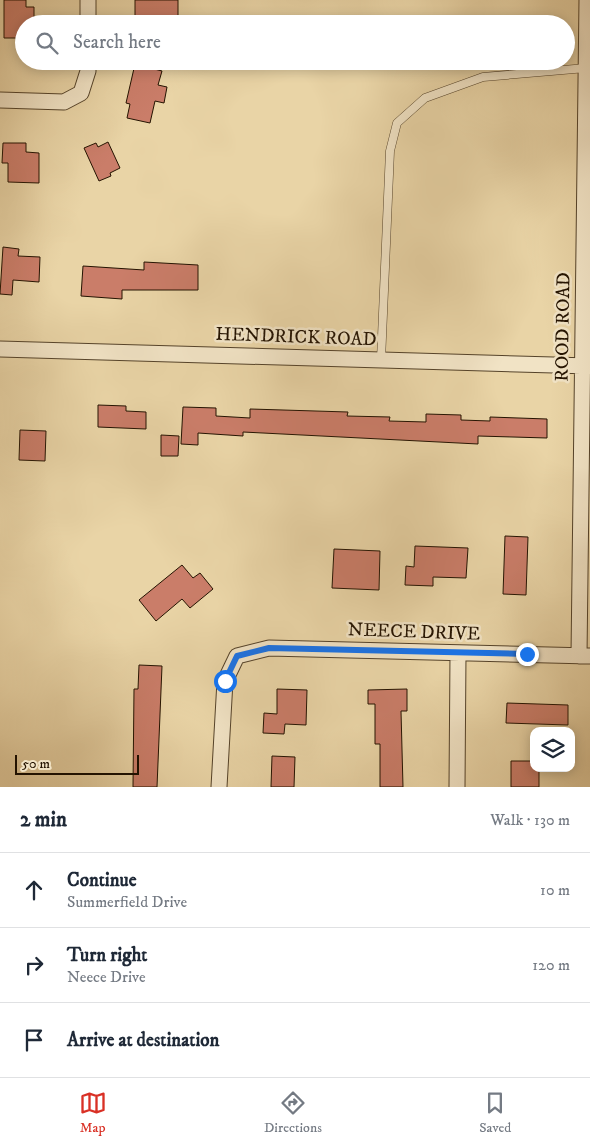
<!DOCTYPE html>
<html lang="en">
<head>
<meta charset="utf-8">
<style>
	body { margin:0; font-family:"IM FELL DW Pica",serif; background:#f6f6f7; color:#1f2937 }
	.controls { position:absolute; right:15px; bottom:15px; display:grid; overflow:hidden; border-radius:10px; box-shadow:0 2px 12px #0003 }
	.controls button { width:45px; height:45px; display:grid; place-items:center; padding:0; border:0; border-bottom:1px solid #e0e1e3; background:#fff; color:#1f2937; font:25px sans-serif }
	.scale { position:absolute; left:15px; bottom:12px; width:124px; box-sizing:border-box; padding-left:5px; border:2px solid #241301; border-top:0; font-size:14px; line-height:18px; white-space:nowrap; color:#241301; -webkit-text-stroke:4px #f1e3c5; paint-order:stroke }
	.stop { position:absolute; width:15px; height:15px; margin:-11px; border:4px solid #1a73e8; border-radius:50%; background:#fff }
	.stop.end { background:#1a73e8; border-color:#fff; box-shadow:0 1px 5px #0008 }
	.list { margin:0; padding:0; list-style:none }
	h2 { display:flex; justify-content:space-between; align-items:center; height:65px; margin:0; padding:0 20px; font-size:21px }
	h2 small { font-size:16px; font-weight:400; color:#747a83 }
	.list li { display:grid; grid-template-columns:32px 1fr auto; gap:15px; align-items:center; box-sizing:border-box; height:75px; padding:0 20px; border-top:1px solid #e0e1e3 }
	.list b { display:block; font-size:19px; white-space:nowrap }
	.list p { margin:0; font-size:16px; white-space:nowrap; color:#747a83 }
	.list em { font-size:16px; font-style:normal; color:#747a83 }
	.icon { flex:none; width:28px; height:28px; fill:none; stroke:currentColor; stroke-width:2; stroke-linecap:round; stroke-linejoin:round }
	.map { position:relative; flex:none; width:590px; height:787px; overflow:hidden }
	.search { position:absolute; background:#fff; box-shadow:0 2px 12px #0003; left:15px; right:15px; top:15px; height:55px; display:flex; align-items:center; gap:12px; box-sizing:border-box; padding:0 18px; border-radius:28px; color:#747a83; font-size:19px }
	.sheet { height:290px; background:#fff }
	nav { display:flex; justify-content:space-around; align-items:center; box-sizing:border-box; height:70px; border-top:1px solid #e0e1e3; background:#fff; font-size:14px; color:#747a83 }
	nav a { display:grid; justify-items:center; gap:2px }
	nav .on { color:#d93025 }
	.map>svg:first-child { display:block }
	.building { fill:#ca7d69; stroke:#241301 }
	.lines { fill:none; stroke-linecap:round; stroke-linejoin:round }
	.lane-casing { stroke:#55432a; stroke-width:9 }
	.street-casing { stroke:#55432a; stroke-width:17 }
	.lane { stroke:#f1e3c5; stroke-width:8 }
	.street { stroke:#f1e3c5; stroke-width:15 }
	.route { stroke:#1a73e8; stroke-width:6 }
	.labels { text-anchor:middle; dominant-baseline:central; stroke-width:5; stroke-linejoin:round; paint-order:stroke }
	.street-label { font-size:19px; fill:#241301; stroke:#f1e3c5 }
</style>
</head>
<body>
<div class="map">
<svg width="590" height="787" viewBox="0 0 590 787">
	<rect width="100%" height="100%" fill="#e9d4a6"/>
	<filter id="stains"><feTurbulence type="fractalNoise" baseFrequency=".004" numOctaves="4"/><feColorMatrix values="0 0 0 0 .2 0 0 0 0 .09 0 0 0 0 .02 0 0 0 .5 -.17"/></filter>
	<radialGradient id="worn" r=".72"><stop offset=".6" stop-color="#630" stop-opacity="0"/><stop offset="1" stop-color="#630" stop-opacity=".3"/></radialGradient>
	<path class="building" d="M4,0h22v7h8v17h-10v14h-20z
		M135,0h43v16h-17v8h-26z
		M135,64l27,7 -4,14 9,2 -3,16 -9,-2 -5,22 -23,-5 3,-14 -4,-1z
		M108,142l12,26 -10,5 1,3 -12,5 -15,-33 12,-5 2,4z
		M3,143h23v9l13,1v30l-31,-1v-19h-6z
		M3,247l16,2 -1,7 22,1 -1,25 -26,-2 -1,15 -12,-1z
		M144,262l54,3v25h-76v9l-41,-3 2,-30 61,4z
		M98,405l28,1v5l20,1v17l-48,-2z
		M183,407l33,1v8l34,2v-9l98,3 -1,4 43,1 -1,4 37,1v-8l35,1v5l29,1v-4l57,2v19l-69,-2v8l-235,-12v4l-45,-3v12l-17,-1z
		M20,430l26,1 -1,30 -26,-1z
		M161,435l18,1 -1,20h-17z
		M505,536l23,1 -2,58 -23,-1z
		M415,546l53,2 -2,30 -33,-1v9l-28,-1 1,-19 8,1z
		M334,549l46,2 -1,39 -47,-2z
		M182,565l11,13 7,-5 13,16 -23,19 -8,-9 -26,22 -17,-21z
		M139,665l23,1 -5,121h-24l1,-98h4z
		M277,689l30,1 -1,35 -21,-1 -1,10 -21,-1 1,-20 13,1z
		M407,689v22h-6l2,76h-23v-43h-5v-40h-7v-14z
		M507,703l61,2v20l-62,-2z
		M272,756l23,1 -1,30h-23z
		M511,761h23v7h5v19h-28z"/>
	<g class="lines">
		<g class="lane-casing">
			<path id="lane" d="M381,360l9,-209 7,-28 28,-25 58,-21 103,-9"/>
		</g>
		<g class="street-casing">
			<path id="street" d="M88,0v24
				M0,100l64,2 17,-9 7,-22v-10
				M0,349l590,17
				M579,656l8,-656
				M219,787l6,-106 12,-25 32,-8 321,8
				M457,787l1,-133"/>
		</g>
		<use href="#lane" class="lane"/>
		<use href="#street" class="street"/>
	</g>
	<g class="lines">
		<path class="route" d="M225,681l12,-25 32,-8 258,6"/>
	</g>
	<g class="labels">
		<g class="street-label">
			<text transform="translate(563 327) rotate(-89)">ROOD ROAD</text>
			<text transform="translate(296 337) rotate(2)">HENDRICK ROAD</text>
			<text transform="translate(414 632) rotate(2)">NEECE DRIVE</text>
		</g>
	</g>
	<rect width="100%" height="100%" filter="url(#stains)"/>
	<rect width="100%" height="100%" fill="url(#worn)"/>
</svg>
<div class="controls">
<button><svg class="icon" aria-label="layers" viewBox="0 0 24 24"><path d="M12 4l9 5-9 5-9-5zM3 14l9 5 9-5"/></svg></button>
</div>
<div class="scale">50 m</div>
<div class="stop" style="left:225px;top:681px"></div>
<div class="stop end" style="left:527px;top:654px"></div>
<div class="search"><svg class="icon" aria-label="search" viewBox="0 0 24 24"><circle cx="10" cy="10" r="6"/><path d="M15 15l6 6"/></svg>Search here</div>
</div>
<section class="sheet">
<h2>2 min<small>Walk · 130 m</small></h2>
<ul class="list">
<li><svg class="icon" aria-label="ahead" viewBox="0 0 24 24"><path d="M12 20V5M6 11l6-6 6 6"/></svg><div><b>Continue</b><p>Summerfield Drive</p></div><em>10 m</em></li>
<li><svg class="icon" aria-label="right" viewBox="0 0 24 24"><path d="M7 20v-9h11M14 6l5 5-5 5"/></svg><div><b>Turn right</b><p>Neece Drive</p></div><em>120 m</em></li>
<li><svg class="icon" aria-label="arrive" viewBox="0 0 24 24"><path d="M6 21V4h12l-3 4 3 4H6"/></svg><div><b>Arrive at destination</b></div></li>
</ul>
</section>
<nav>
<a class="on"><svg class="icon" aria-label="map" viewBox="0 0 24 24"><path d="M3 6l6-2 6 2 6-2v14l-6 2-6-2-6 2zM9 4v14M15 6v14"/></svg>Map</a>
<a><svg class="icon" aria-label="directions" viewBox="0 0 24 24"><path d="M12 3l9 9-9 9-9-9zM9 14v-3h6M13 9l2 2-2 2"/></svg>Directions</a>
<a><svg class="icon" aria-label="saved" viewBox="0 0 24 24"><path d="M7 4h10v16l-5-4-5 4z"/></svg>Saved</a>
</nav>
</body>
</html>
